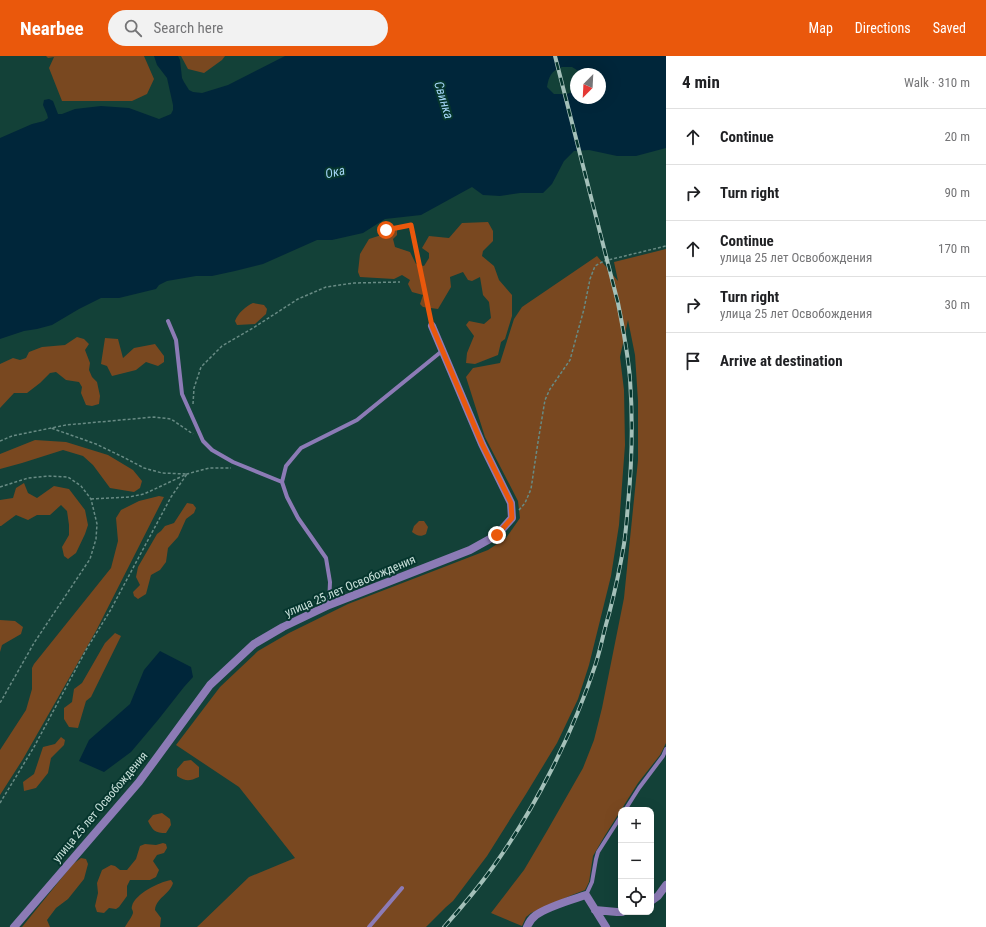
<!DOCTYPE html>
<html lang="en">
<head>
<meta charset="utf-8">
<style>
	body { margin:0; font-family:"Roboto Condensed",sans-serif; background:#f2f2f2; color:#202124 }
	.controls { position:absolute; right:12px; bottom:12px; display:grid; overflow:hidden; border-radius:8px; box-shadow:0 4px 16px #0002 }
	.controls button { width:36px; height:36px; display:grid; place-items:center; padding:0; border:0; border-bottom:1px solid #e0e0e0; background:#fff; color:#202124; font:20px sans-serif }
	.compass { position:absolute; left:570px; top:12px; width:36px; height:36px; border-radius:50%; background:#fff; box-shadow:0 4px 16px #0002; rotate:204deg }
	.stop { position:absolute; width:12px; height:12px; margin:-9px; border:3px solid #ea580c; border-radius:50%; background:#fff }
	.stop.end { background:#ea580c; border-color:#fff; box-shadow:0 1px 4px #0008 }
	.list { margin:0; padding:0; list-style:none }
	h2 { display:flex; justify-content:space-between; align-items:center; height:52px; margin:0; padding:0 16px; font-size:17px }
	h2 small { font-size:13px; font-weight:400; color:#757577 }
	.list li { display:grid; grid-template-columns:26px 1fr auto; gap:12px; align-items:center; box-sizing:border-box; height:56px; padding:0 16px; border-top:1px solid #e0e0e0 }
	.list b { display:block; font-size:15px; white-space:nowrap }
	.list p { margin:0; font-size:13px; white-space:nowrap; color:#757577 }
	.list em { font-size:13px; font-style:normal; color:#757577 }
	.icon { flex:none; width:22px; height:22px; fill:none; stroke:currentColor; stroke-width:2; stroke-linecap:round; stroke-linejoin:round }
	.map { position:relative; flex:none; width:666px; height:871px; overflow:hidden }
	header { display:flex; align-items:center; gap:24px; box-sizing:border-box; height:56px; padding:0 20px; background:#ea580c; color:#fff }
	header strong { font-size:19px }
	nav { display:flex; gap:22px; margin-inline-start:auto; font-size:14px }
	.search { width:280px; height:36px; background:#f2f2f2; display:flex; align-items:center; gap:10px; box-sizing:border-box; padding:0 14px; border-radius:22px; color:#757577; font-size:15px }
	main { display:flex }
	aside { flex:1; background:#fff }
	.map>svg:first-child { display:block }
	.green { fill:#794820 }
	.water { fill:#00263a; fill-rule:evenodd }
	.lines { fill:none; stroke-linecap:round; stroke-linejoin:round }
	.path { stroke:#688b84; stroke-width:1.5; stroke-dasharray:3 2; stroke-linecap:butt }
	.lane { stroke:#8c7bb6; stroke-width:4 }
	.street { stroke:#8c7bb6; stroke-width:8 }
	.rail-casing { stroke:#a4c0b9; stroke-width:4 }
	.rail { stroke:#06362e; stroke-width:2.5; stroke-dasharray:8; stroke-linecap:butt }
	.route { stroke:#ea580c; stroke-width:5 }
	.labels { text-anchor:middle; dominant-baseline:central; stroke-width:4; stroke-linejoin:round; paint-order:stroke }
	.street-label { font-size:12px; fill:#cae1db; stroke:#06362e }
	.water-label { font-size:13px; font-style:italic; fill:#a3d4f4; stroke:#06362e }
</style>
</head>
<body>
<header>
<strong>Nearbee</strong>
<div class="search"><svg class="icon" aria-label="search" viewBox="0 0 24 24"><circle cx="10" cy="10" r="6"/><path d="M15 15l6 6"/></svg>Search here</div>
<nav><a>Map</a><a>Directions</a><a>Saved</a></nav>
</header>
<main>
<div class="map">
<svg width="666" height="871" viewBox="0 0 666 871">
	<rect width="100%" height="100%" fill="#134138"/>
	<path class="green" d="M46,0h98l10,23 -7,15 -15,7h-70l-13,-33 5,-11 -6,1z
		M181,0h44l-3,4 -18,13 -16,-4z
		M488,166l5,9v10l-10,10 -1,5 12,10 5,14 13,15v21l-7,23 -4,3 -3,13 -23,9 -9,-1 1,-10 7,-17 -8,-11 3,-4 15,3 7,-6 -2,-16 -6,-7 -3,-18 -8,4 -4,-1 -5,-8 -13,5 1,10 -13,22 -15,-2 -3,-3 3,-9 -11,-3 -4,-8 2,-4 -8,-5 -8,4 -34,-2 -2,-5 2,-18 9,-15 28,-9v5l-4,4 2,8 15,5 6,12 8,2 5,-8v-5l-7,-5 7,-12 20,2 13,-15z
		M666,193v494l-6,12 -22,28 -34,54 -11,19 -4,26 -4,8 -13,5 -41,18 -5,4 -4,9 -31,-13 33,-43 23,-39 36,-63 11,-28 8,-32 22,-110 14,-138v-59l-3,-46 -7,-35 -8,37 4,33 1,55 -6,80 -8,51 -22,89 -11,34 -21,44 -31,51 -39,62 -34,45 -7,6 -20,20h-229l52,-50 46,-19 -56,-71 -63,-42 44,-58 38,-36 31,-18 59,-29 140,-54 18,-12 14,-20 -2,-17 -33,-64 -19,-60 7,-9 27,-5 14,-44 8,-12 75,-51 21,25 -4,-19z
		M253,247l11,2 3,4 -1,5 -11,10 -18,1 -2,-4c3,-8 11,-15 18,-18z
		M77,281l7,2 5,5 -4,6 5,13 -1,7 3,7 5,5 3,14 -1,8 -7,2 -6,-1 -5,-12 1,-6 -3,-5 -13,-2 -10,-8 -6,1 -10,10 -13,10h-13l-14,15v-44l13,-6 7,2 6,-2 3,-6 13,-5 23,-2z
		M105,282l13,1 5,19 11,-10 21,-4 9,12v6l-6,4 -12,-4 -10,8 -24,6 -5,-10 -6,-2z
		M35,384l31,2 42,13 25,15 9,11 -2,7 -6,4 -24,-4 -17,-23 -10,-9 -20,-6 -41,13 -22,6v-15z
		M24,427l4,10 9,5 17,-12 15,3 16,21 3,15 -3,9 -9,19 -8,6 -4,-3 -2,-9 7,-12v-10l-2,-14 -6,-6 -11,10h-13l-9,5 -12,-5 -15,11h-1v-26l13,-2 3,-10z
		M159,440l5,1 -68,134 -73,128 -23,36v-45l26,-40 6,-21v-21l2,-4 77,-96 7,-27 -2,-23 5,-8 18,-9z
		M187,447l6,1 3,4 -2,5 -8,6 -8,18 -10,11 -2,14 -6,8 -9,5 -5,19 -8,5 -4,-3 -1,-4 7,-7 -4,-8 2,-10 19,-33 4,-3 4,-5 9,-3z
		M419,465h5l4,6 -2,7c-5,3 -9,2 -14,-2l2,-6z
		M0,564l15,1 8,6 -2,7 -19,11 -2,7z
		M115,577l6,3 -30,61 -5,4 -8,27 -9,-1 -5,-8v-11l8,-6 2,-13 8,-6 23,-40z
		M61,681l4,3 -1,5 -13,13 -3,15 -12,15 -12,3 -1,-9 11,-8 9,-27 12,-3z
		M191,704l8,7v10c-10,4 -12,5 -22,-1v-7l7,-8z
		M162,757l8,6 1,6 -5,8c-11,0 -13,-2 -18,-12l5,-6z
		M163,787l3,1 1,4 -3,5 -7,2 -4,6 6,9 -3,7 -6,3h-20l-3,6v10l-8,11 -3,2 -7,-1 -5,5 -7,-1 -2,-6 3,-13 -1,-10 5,-13 9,-5 4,1 5,4h7l9,-11 4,-13 5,-2 11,1z
		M81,802l5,1 2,5 -4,15 -16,20 -12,9 -9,12 3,7h-28l51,-63z
		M171,824l2,3c-3,11 -17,15 -18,27l6,8 -1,9h-35c2,-4 7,-10 8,-14 0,-4 -2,-3 -1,-7 3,-12 27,-24 39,-26z"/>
	<path class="water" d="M154,0h24l2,4 2,18 2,4 5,8 4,2 9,1 26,-8 57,-29h381v92l-30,8h-19l-28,-6 -15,1 -10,10 -12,23 -9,9h-23l-20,3 -17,-1 -11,-8 -51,28 -36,4 -22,14 -31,7h-15l-54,24 -28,7 -23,5h-16l-29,5 -8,4 -3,4 -37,9h-18l-22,11 -27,16 -15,4 -13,2 -24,8v-201l32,-14 12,-3 4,-3 -1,-4 -4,-9 1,-5 5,-1 4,2 5,13h4l13,-5 26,-3 28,2 30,11 12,-5 2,-4v-5l-6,-27 -10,-13zM562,11h10l8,5 1,2h19v24h-24v-8l-9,4h-13l-7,-7c2,-11 4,-16 15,-20z
		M160,595l31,16 2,10 -9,10 -26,33 -27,32 -27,20 -25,-11 10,-21 41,-36 14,-34z"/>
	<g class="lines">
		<path class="path" d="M386,174l25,-5 19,94
			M193,348l1,-16 7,-21 21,-21 31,-18 45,-29 28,-12 28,-4 46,-1
			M0,385l12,-5 54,-11 88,-8 17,2 22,15
			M0,431l28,-9 20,-2 20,1 13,9 10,13 6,25 -1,15 -6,20 -56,84 -34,60
			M91,443l38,-2 15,-3 43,-20 22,-6h22
			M519,454l6,-7 6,-14 7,-47 7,-42 5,-11 20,-29 14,-51 6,-30 5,-13 9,-5 62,-15
			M0,747l34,-56 52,-97 24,-39 61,-114 16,-23 -25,-1 -18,-5 -19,-10 -29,-14 -45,-16"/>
		<path class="lane" d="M168,265l8,19 6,54 21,47 9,9 21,12 49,20
			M329,549l1,-23 -4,-24 -28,-40 -11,-21 -5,-15 4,-16 15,-18 56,-28 85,-69
			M625,754l14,-22 24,-32 3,-7
			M586,839l6,-13 4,-23 2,-7 23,-36
			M369,871l33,-39"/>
		<path class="street" d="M651,845l7,-5 8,-11
			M595,854l22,2h5
			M14,871l125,-145 71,-97 44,-41 29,-17 46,-22 141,-55 27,-15 15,-17 -1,-15 -29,-59 -50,-118
			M527,871c2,-5 5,-9 9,-12 13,-9 35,-15 50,-20l20,32"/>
		<g class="rail-casing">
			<path id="rail" d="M444,871c17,-19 34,-39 49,-60 43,-60 80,-134 103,-204 5,-16 8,-33 13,-49 6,-23 11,-46 15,-70 2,-13 3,-27 4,-40 4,-41 5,-83 2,-125 -2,-25 -7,-51 -12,-76l-63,-247"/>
		</g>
		<use href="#rail" class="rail"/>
	</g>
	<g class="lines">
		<path class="route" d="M386,174l25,-5 21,101 50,118 29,59 1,15 -15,17"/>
	</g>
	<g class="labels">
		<g class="street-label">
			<text transform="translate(350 530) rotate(-23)">улица 25 лет Освобождения</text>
			<text transform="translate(100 751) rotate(-50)">улица 25 лет Освобождения</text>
		</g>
		<g class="water-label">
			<text transform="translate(444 44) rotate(73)">Свинка</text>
			<text transform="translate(335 116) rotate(-12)">Ока</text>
		</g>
	</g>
</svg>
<div class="controls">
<button>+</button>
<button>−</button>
<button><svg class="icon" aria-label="locate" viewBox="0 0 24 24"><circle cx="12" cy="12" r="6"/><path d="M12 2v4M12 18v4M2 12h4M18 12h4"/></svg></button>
</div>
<svg class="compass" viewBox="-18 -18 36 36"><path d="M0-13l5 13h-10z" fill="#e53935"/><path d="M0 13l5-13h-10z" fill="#757577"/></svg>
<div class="stop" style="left:386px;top:174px"></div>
<div class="stop end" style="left:497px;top:479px"></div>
</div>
<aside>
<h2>4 min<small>Walk · 310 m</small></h2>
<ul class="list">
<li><svg class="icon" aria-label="ahead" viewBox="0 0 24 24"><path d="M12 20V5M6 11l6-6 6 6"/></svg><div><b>Continue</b></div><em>20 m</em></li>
<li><svg class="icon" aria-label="right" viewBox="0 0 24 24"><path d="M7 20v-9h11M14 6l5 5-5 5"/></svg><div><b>Turn right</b></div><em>90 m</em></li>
<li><svg class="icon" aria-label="ahead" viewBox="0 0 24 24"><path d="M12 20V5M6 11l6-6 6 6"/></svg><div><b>Continue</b><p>улица 25 лет Освобождения</p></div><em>170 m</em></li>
<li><svg class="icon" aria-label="right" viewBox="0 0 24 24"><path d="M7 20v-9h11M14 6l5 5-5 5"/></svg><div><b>Turn right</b><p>улица 25 лет Освобождения</p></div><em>30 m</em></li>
<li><svg class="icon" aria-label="arrive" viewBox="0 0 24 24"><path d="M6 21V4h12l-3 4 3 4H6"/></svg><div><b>Arrive at destination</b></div></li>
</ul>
</aside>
</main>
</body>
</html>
